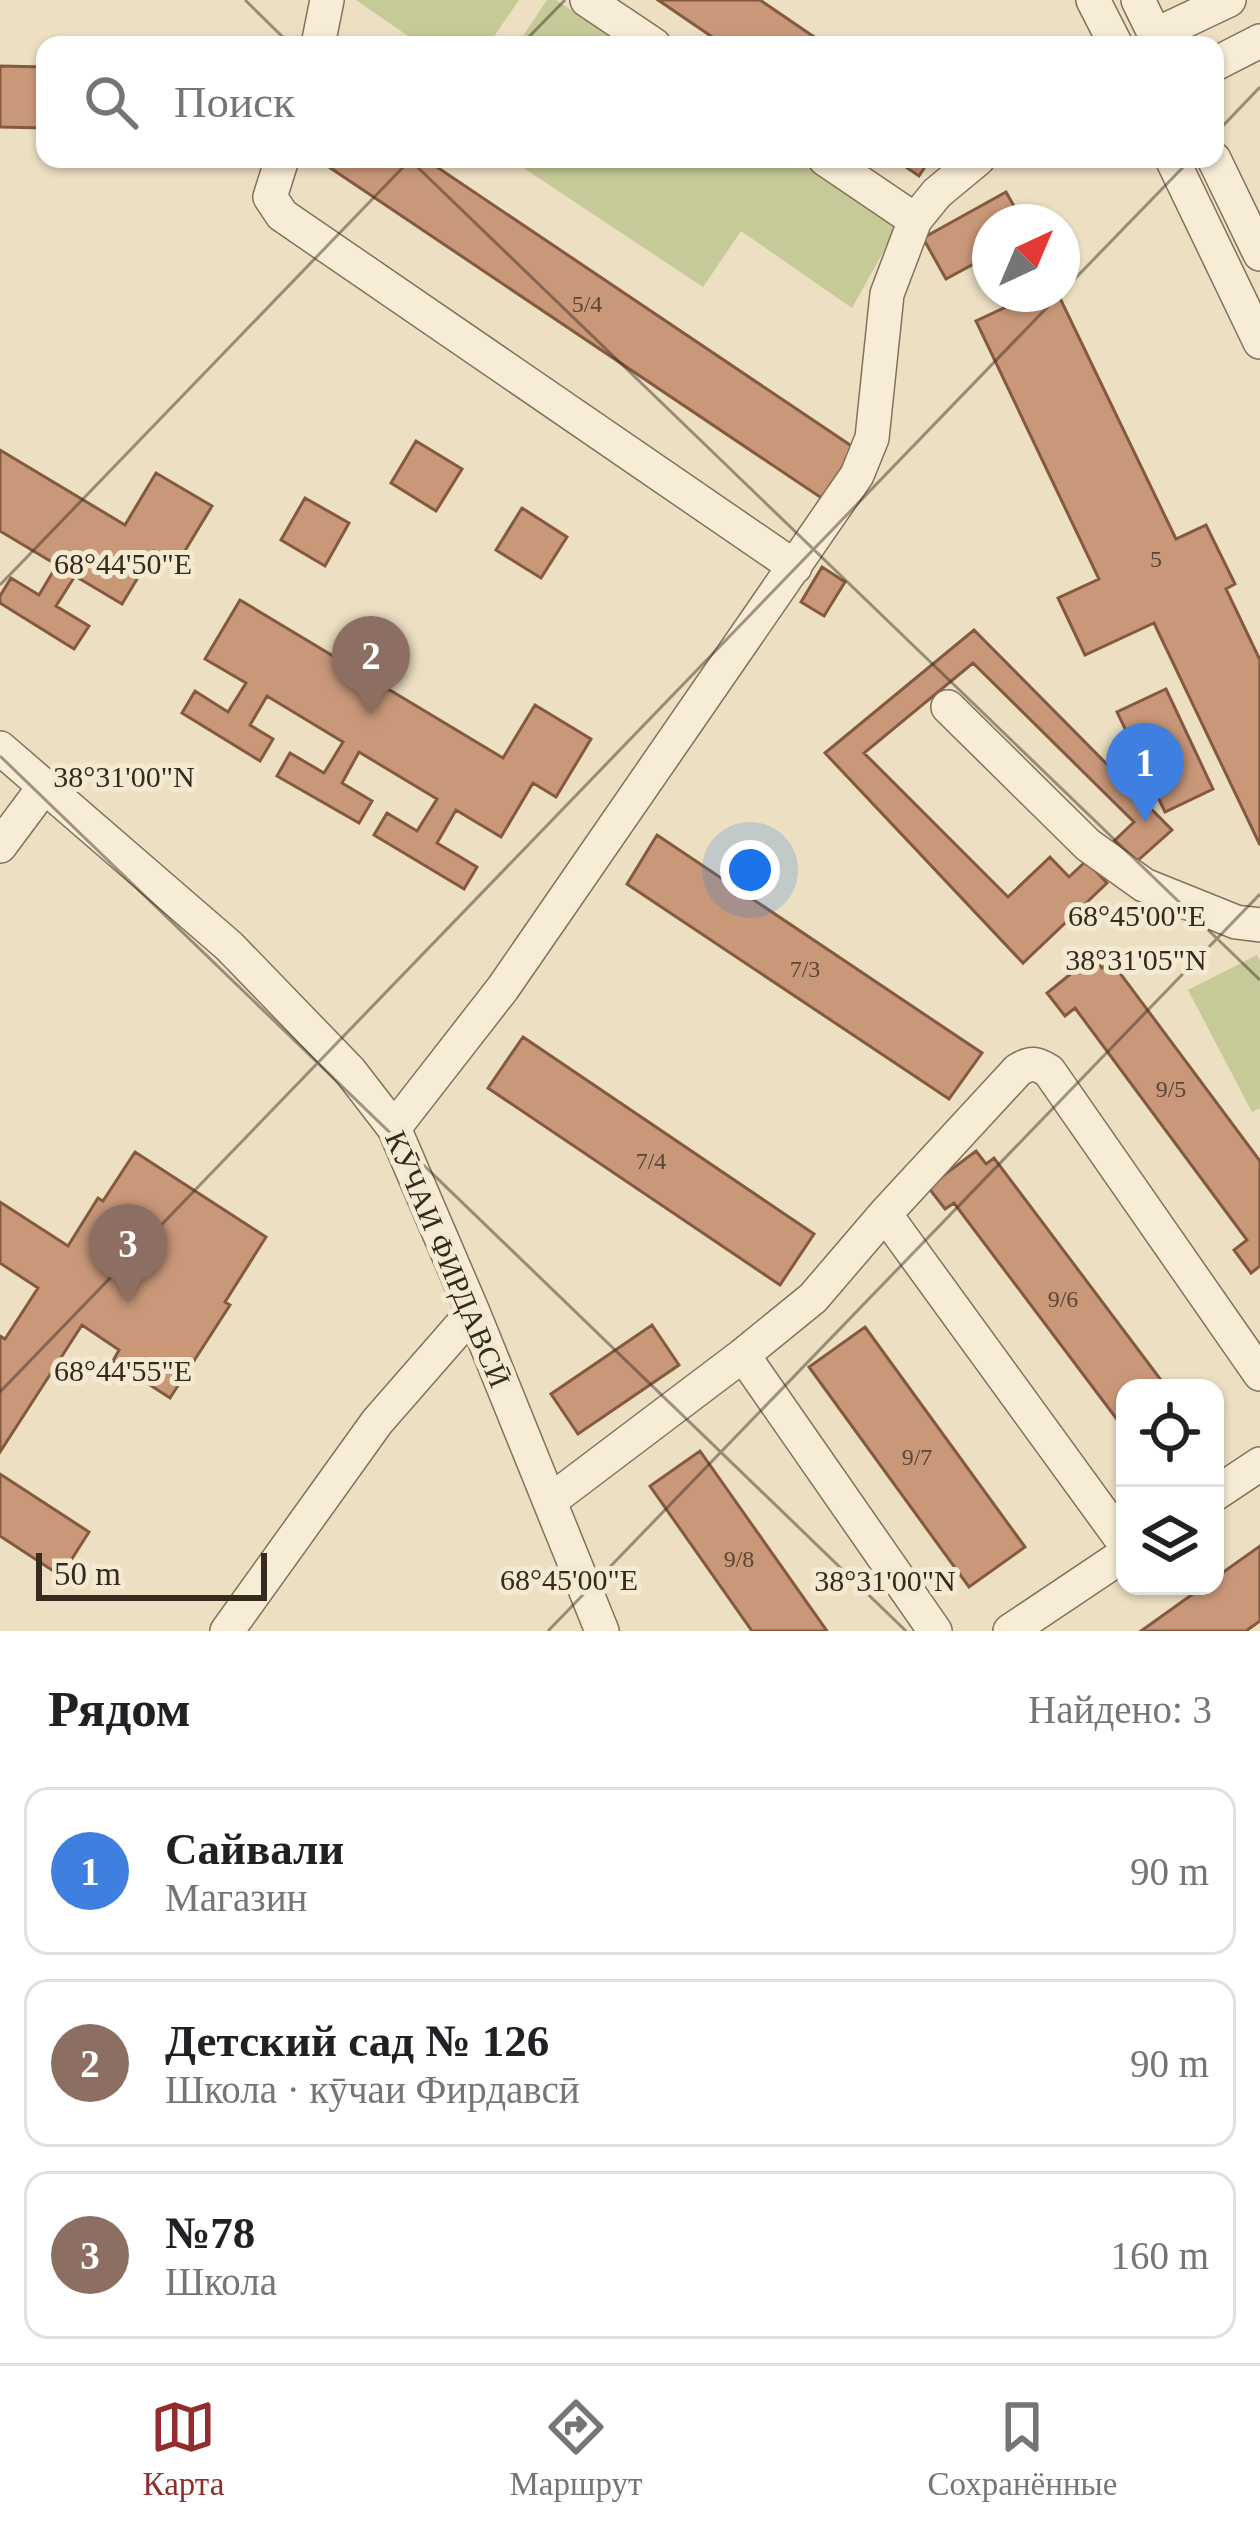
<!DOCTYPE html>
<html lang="ru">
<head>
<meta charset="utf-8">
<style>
	body { margin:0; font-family:"Times New Roman",serif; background:#f6f6f6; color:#202124 }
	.controls { position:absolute; right:36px; bottom:36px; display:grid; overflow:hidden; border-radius:24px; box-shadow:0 3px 9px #0004 }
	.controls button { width:108px; height:108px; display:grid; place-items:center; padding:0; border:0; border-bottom:3px solid #e0e0e0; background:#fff; color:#202124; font:60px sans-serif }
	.compass { position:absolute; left:972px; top:204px; width:108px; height:108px; border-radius:50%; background:#fff; box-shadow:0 3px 9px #0004; rotate:44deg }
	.scale { position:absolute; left:36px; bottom:30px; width:231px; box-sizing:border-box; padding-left:12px; border:6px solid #36291d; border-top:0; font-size:33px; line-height:42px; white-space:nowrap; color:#36291d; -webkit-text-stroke:9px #f4e9d1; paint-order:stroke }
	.you { position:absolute; left:750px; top:870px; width:42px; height:42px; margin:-30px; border:9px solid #fff; border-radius:50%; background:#1a73e8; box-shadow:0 0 0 18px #1a73e833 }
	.badge { display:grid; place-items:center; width:78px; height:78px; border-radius:50%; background:#922c2f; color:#fff; font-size:39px; font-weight:700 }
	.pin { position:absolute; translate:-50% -99px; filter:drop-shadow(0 3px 6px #0008) }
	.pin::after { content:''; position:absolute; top:63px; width:42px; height:36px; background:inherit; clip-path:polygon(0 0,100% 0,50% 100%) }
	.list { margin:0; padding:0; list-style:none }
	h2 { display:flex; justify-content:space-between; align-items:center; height:156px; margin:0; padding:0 48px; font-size:51px }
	h2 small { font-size:39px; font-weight:400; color:#757577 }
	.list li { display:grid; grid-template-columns:78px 1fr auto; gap:36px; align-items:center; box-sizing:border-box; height:168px; margin:0 24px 24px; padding:0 24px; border:3px solid #e0e0e0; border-radius:24px }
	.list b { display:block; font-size:45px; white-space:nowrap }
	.list p { margin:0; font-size:39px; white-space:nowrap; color:#757577 }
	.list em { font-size:39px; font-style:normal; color:#757577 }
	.icon { flex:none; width:66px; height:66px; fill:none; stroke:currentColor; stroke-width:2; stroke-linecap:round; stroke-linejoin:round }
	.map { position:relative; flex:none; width:1260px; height:1631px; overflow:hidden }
	.search { position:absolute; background:#fff; box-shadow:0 3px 9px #0004; left:36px; right:36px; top:36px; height:132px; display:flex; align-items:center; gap:30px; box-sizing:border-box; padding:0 42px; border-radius:24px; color:#757577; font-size:45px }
	.sheet { height:732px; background:#fff }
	nav { display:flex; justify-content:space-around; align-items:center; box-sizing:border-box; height:168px; border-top:3px solid #e0e0e0; background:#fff; font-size:33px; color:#757577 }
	nav a { display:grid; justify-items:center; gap:6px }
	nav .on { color:#922c2f }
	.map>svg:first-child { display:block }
	.green { fill:#c5ca96 }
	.building { fill:#c99879; stroke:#845940; stroke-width:3 }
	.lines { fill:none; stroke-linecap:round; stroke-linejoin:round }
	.minor-casing { stroke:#85705a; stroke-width:36 }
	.minor { stroke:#f7ecd5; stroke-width:33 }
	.ticks { fill:none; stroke:#36291d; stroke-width:3; stroke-opacity:0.45 }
	.labels { text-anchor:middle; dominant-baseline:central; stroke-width:10; stroke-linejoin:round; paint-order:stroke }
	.number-label { font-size:24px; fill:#5b4534 }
	.street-label { font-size:30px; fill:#36291d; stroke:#f4e9d1 }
	.ticks-label { font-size:30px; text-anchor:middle; fill:#36291d; stroke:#f4e9d1; stroke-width:10; stroke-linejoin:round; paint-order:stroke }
</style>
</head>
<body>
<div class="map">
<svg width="1260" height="1631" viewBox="0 0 1260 1631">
	<rect width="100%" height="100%" fill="#ecdfc2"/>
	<path class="green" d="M356,0h163l-31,45h-67z
		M547,0h9l69,45h-108z
		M510,159h288l100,66 -46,83 -111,-77 -38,56z
		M1257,955l3,6v147l-8,4 -64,-122z"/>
	<path class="building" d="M658,0h102l66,45h-102z
		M0,66l45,1v61l-45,-1z
		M317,159h108l431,290 -33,50z
		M894,159h36l-11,17z
		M1006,192l17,30h-33v33l-44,24 -23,-41z
		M1034,294h24l118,245 30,-14 29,59 -9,5 34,71v185l-106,-222 -69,32 -27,-57 41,-19 -123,-258z
		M416,441l46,28 -26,42 -45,-28z
		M0,450l125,75 31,-52 56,33 -35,58 -23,-13 -32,53 -47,-28 -19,30 33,20 -15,23 -74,-46v-7l11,-18 28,17 18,-30 -57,-34z
		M305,498l44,25 -24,43 -44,-26z
		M522,508l45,29 -26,41 -45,-28z
		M822,567l23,15 -21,34 -23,-14z
		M240,600l263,158 32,-53 56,34 -35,58 -23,-14 -32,54 -45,-27 -19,33 40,24 -13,22 -90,-54 13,-22 30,18 20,-32 -78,-47 -17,31 30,18 -13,22 -82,-47 13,-23 34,20 19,-31 -76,-46 -17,29 23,14 -13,22 -78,-48 13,-22 33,21 18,-29 -41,-24z
		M974,630l198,200 -37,33 -21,-22 20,-19 -161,-159 -109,90 144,144 42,-40 19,20 17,-16 21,22 -84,80 -198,-210z
		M1166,689l47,100 -48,23 -48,-100z
		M657,835l325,218 -33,46 -322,-215z
		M1093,956l9,12 9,-7 149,200v105l-9,7 -17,-23 13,-10 -172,-232 -10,8 -18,-23z
		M523,1037l291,197 -34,51 -292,-197z
		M976,1151l10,13 8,-6 173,230h-42v42l-171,-227 -9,6 -17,-22z
		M135,1152l131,85 -41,65 5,3 -60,93 -57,-37 6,-11 -37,-25 -82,127v-116l5,3 33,-51 -38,-25v-61l68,44 30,-48 5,3z
		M652,1325l27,40 -101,69 -27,-40z
		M865,1327l160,220 -56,40 -160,-220z
		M700,1451l127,180h-75l-102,-145z
		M0,1474l89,58 -28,44 -61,-40z
		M1260,1546v75l-14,10h-105l63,-45h11v-8z"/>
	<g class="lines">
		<g class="minor-casing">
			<path id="minor" d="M587,0l67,45
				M1093,0l23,45
				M1138,0l22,45
				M1155,35l74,-35
				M318,45l9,-45
				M1215,64l45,-23
				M282,159l-12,38 12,18 513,352
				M825,159l90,61
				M1172,159l88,183
				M1214,159l46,95
				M948,707l140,138 56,40 92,37 24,3
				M0,748l229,198 121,125 44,57 79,184 129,319
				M0,846l44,-59
				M394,1128l109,-140 354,-513 15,-37 15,-144 28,-74 22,-27 41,-34
				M885,1214l240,330
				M743,1355l192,276
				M1215,1494l45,-30
				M550,1501l193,-146 70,-57 72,-84 133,-144c13,-8 18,-7 31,1l211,303
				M227,1631l150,-209 96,-110
				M1010,1631l115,-77"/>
		</g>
		<use href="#minor" class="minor"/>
	</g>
	<path class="ticks" d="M245,0l46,45M521,45l44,-45M1215,134l45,-47M409,159l851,821M1062,292l129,-133M0,585l411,-426M0,756l906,875M0,1392l1060,-1098M548,1631l712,-737"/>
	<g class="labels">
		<g class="number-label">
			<text x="587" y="304">5/4</text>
			<text x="1156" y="559">5</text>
			<text x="805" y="969">7/3</text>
			<text x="1171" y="1089">9/5</text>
			<text x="651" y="1161">7/4</text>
			<text x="1063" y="1299">9/6</text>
			<text x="917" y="1457">9/7</text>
			<text x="739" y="1559">9/8</text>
		</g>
		<g class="street-label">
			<text transform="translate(448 1259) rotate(67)">КӮЧАИ ФИРДАВСӢ</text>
		</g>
	</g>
	<g class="ticks-label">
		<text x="123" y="574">68°44'50"E</text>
		<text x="124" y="787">38°31'00"N</text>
		<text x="1137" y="926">68°45'00"E</text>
		<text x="1136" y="970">38°31'05"N</text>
		<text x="123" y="1381">68°44'55"E</text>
		<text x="569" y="1590">68°45'00"E</text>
		<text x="885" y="1591">38°31'00"N</text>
	</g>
</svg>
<div class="controls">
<button><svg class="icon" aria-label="locate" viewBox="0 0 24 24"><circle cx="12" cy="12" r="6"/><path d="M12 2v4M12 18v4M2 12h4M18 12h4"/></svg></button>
<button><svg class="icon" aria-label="layers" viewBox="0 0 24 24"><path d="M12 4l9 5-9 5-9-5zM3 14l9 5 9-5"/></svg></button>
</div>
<svg class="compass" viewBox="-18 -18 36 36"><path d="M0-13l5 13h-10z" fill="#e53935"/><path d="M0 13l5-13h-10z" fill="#757577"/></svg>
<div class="scale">50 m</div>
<div class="you"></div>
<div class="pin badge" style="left:1145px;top:822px;background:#3f7fe0">1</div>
<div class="pin badge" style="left:371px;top:715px;background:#8d6e63">2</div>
<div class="pin badge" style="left:128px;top:1303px;background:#8d6e63">3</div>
<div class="search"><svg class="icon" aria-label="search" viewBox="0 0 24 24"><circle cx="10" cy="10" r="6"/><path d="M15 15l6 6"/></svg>Поиск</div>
</div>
<section class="sheet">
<h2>Рядом<small>Найдено: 3</small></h2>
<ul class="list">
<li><span class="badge" style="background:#3f7fe0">1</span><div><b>Сайвали</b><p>Магазин</p></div><em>90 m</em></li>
<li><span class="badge" style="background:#8d6e63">2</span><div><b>Детский сад № 126</b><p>Школа · кӯчаи Фирдавсӣ</p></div><em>90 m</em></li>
<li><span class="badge" style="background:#8d6e63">3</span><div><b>№78</b><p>Школа</p></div><em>160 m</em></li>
</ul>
</section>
<nav>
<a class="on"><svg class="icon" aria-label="map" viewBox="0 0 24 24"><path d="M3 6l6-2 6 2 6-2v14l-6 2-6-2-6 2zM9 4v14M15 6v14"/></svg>Карта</a>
<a><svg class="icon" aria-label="directions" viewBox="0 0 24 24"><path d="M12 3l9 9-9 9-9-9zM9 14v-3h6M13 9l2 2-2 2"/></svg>Маршрут</a>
<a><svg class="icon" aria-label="saved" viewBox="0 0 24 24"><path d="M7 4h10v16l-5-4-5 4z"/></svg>Сохранённые</a>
</nav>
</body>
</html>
